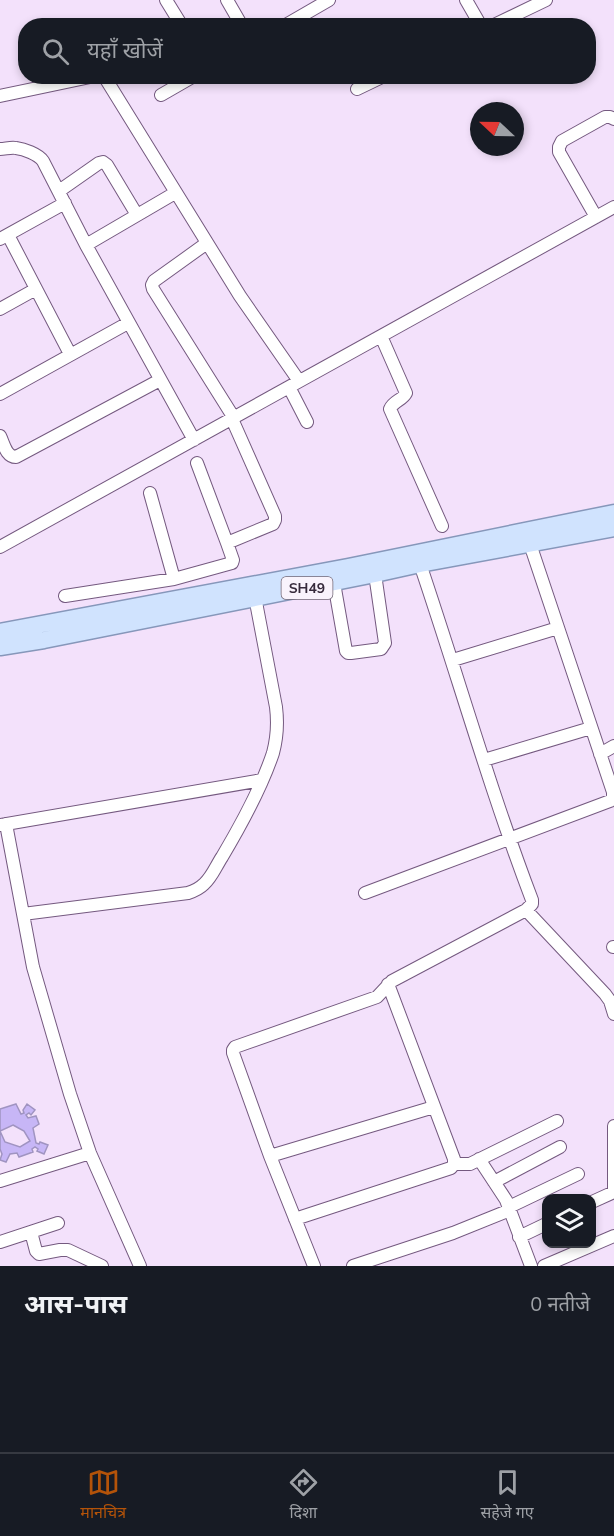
<!DOCTYPE html>
<html lang="hi">
<head>
<meta charset="utf-8">
<style>
	body { margin:0; font-family:"Nunito Sans","Noto Sans Devanagari",sans-serif; background:#20242c; color:#f1f3f6 }
	.controls { position:absolute; right:18px; bottom:18px; display:grid; overflow:hidden; border-radius:12px; box-shadow:0 3px 9px #0003 }
	.controls button { width:54px; height:54px; display:grid; place-items:center; padding:0; border:0; border-bottom:2px solid #363941; background:#171b24; color:#f1f3f6; font:30px sans-serif }
	.compass { position:absolute; left:470px; top:102px; width:54px; height:54px; border-radius:50%; background:#171b24; box-shadow:0 3px 9px #0003; rotate:292deg }
	.list { margin:0; padding:0; list-style:none }
	h2 { display:flex; justify-content:space-between; align-items:center; height:78px; margin:0; padding:0 24px; font-size:26px }
	h2 small { font-size:20px; font-weight:400; color:#9ea1a6 }
	.icon { flex:none; width:33px; height:33px; fill:none; stroke:currentColor; stroke-width:2; stroke-linecap:round; stroke-linejoin:round }
	.map { position:relative; flex:none; width:614px; height:1266px; overflow:hidden }
	.search { position:absolute; background:#171b24; box-shadow:0 3px 9px #0003; left:18px; right:18px; top:18px; height:66px; display:flex; align-items:center; gap:15px; box-sizing:border-box; padding:0 21px; border-radius:24px; color:#9ea1a6; font-size:22px }
	.sheet { height:186px; background:#171b24 }
	nav { display:flex; justify-content:space-around; align-items:center; box-sizing:border-box; height:84px; border-top:2px solid #363941; background:#171b24; font-size:16px; color:#9ea1a6 }
	nav a { display:grid; justify-items:center; gap:3px }
	nav .on { color:#b45309 }
	.map>svg:first-child { display:block }
	.building { fill:#c7b6f6; stroke:#a094c1; stroke-width:1.5; fill-rule:evenodd }
	.lines { fill:none; stroke-linecap:round; stroke-linejoin:round }
	.minor-casing { stroke:#74597f; stroke-width:14 }
	.major-casing { stroke:#8697ba; stroke-width:19 }
	.minor { stroke:#fff; stroke-width:12 }
	.major { stroke:#d0e3fe; stroke-width:16 }
	.labels { text-anchor:middle; dominant-baseline:central; stroke-width:5; stroke-linejoin:round; paint-order:stroke }
	.shield { fill:#f9f3fc; stroke:#716776; stroke-width:1.5 }
	.shield-label { font-size:14px; font-weight:bold; fill:#372b3c }
</style>
</head>
<body>
<div class="map">
<svg width="614" height="1266" viewBox="0 0 614 1266">
	<rect width="100%" height="100%" fill="#f3e1fb"/>
	<path class="building" d="M16,1104l5,10 3,-1 -1,-3 4,-6 8,6 -4,5 -2,-2 -3,2 2,3 8,-2 3,8 -6,4 3,15 3,1 1,-2 8,3 -4,9 -7,-3 1,-2 -3,-2 -3,2 1,3 -14,5 -2,-4 -7,1 -4,8 -6,-2 2,-6 -2,-5v-40zM13,1125l11,6 6,10 -10,6 -15,-5 -5,-11z"/>
	<g class="lines">
		<g class="minor-casing">
			<path id="minor" d="M166,0l16,26
				M227,0l15,26
				M466,0l15,26
				M284,26l45,-26
				M492,26l54,-26
				M104,76l136,220 59,85
				M357,89l27,-13
				M161,95l33,-19
				M0,96l95,-20
				M0,149c5,0 11,-2 16,-1 8,1 22,6 27,13l43,84 108,195
				M59,191l40,-28 4,-1 4,3 30,50
				M596,217l-37,-65v-5l3,-6 43,-24h5l4,2
				M8,235l62,119
				M0,239l65,-36
				M207,243l-53,38 -2,4 1,4 81,129
				M86,245l89,-52
				M0,309l36,-20
				M381,336l25,57c-3,7 -13,8 -16,16l52,117
				M289,387l18,35
				M0,394l128,-71
				M0,436c4,8 6,21 16,21l144,-77
				M150,493l24,86
				M227,543l46,-19 2,-4v-4l-43,-97
				M0,547l614,-340
				M334,583l12,68 2,2h3l30,-4 4,-6 -10,-69
				M65,596l109,-17 58,-16 1,-3 -6,-17 -30,-80
				M453,660l105,-32
				M600,754l14,-8
				M484,760l107,-32
				M6,824l27,143 37,127 20,59 50,113
				M0,825l262,-45
				M365,893l245,-92 3,-3v-6l-83,-248
				M526,910l79,84 5,7 4,13
				M23,914l165,-21c6,-2 11,-4 16,-9 8,-7 12,-18 18,-27 19,-32 39,-68 51,-104 4,-15 5,-30 3,-46l-21,-110
				M613,947h1
				M270,1156l164,-49
				M479,1159l27,41 25,66
				M454,1164h16l87,-43
				M0,1181l90,-28
				M494,1182l66,-35
				M614,1192v-66
				M592,1202l22,-10
				M509,1207l69,-33
				M295,1219l156,-51 3,-4v-5l-66,-175
				M31,1232l5,19 3,3 21,-4h8l34,16
				M519,1237l27,-13
				M0,1242l58,-19
				M314,1266l-44,-110 -37,-103v-3l2,-3 142,-50 15,-16 134,-71 6,-6v-4c-42,-110 -74,-224 -112,-336
				M353,1266l100,-33 57,-23
				M544,1266l70,-30"/>
		</g>
		<g class="major-casing">
			<path id="major" d="M0,632l348,-65 266,-54
				M0,647l44,-7 331,-66 45,-10 194,-36"/>
		</g>
		<use href="#minor" class="minor"/>
		<use href="#major" class="major"/>
	</g>
	<g class="labels">
		<rect class="shield" x="281.5" y="577" width="51" height="22" rx="4.5"/>
		<g class="shield-label">
			<text x="307" y="588">SH49</text>
		</g>
	</g>
</svg>
<div class="controls">
<button><svg class="icon" aria-label="layers" viewBox="0 0 24 24"><path d="M12 4l9 5-9 5-9-5zM3 14l9 5 9-5"/></svg></button>
</div>
<svg class="compass" viewBox="-18 -18 36 36"><path d="M0-13l5 13h-10z" fill="#e53935"/><path d="M0 13l5-13h-10z" fill="#9ea1a6"/></svg>
<div class="search"><svg class="icon" aria-label="search" viewBox="0 0 24 24"><circle cx="10" cy="10" r="6"/><path d="M15 15l6 6"/></svg>यहाँ खोजें</div>
</div>
<section class="sheet">
<h2>आस-पास<small>0 नतीजे</small></h2>
<ul class="list">
</ul>
</section>
<nav>
<a class="on"><svg class="icon" aria-label="map" viewBox="0 0 24 24"><path d="M3 6l6-2 6 2 6-2v14l-6 2-6-2-6 2zM9 4v14M15 6v14"/></svg>मानचित्र</a>
<a><svg class="icon" aria-label="directions" viewBox="0 0 24 24"><path d="M12 3l9 9-9 9-9-9zM9 14v-3h6M13 9l2 2-2 2"/></svg>दिशा</a>
<a><svg class="icon" aria-label="saved" viewBox="0 0 24 24"><path d="M7 4h10v16l-5-4-5 4z"/></svg>सहेजे गए</a>
</nav>
</body>
</html>
